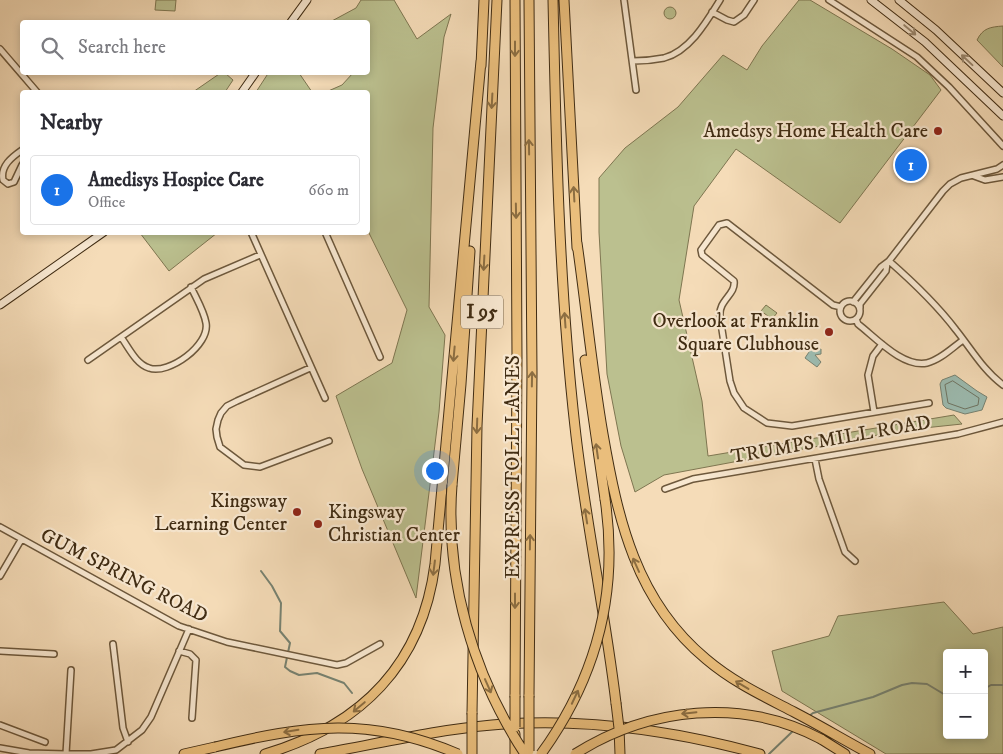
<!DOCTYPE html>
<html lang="en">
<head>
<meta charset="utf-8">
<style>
	body { margin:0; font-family:"IM FELL DW Pica",serif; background:#f7f7f7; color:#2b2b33 }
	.controls { position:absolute; right:15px; bottom:15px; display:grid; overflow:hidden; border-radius:5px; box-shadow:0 2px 8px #0003 }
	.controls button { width:45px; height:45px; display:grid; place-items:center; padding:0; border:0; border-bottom:1px solid #e1e1e2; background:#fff; color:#2b2b33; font:25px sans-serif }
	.you { position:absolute; left:434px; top:470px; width:18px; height:18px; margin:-12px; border:4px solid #fff; border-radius:50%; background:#1a73e8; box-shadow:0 0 0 8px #1a73e833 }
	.badge { display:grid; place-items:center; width:32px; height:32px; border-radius:50%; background:#1a73e8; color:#fff; font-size:16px; font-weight:700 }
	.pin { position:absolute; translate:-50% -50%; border:2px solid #fff; box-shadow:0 1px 5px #0006 }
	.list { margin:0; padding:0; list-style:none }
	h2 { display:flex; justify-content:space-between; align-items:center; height:65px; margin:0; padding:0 20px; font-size:21px }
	h2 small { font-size:16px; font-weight:400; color:#7c7c81 }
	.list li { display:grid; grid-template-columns:32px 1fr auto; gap:15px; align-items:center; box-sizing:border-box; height:70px; margin:0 10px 10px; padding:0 10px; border:1px solid #e1e1e2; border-radius:5px }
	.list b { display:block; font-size:19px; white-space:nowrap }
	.list p { margin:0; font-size:16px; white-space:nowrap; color:#7c7c81 }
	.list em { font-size:16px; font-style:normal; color:#7c7c81 }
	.icon { flex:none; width:28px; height:28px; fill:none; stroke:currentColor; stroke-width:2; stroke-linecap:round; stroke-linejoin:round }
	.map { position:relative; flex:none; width:1003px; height:754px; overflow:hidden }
	.search { position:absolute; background:#fff; box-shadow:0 2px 8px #0003; left:20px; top:20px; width:350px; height:55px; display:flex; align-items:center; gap:12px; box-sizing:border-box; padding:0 18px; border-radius:5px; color:#7c7c81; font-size:19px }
	.panel { position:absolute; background:#fff; box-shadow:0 2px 8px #0003; left:20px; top:90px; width:350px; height:145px; border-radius:5px }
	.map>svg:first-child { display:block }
	.green { fill:#bbc08f; stroke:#7e7651; fill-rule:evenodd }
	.water { fill:#9cbbb0; stroke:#778271 }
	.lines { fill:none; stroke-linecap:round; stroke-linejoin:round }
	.shore { stroke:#6e7462; stroke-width:1 }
	.stream { stroke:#778271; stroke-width:2 }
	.street-casing { stroke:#6d583c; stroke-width:8 }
	.secondary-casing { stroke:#402c13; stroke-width:9 }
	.highway-casing { stroke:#402c13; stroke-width:11 }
	.street { stroke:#f8e8d1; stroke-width:5 }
	.secondary { stroke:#f8e8d1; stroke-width:7 }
	.highway { stroke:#eabe7c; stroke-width:9 }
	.highway-bridge-casing { stroke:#402c13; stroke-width:11; stroke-linecap:butt }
	.highway-bridge { stroke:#eabe7c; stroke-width:9 }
	.oneway { stroke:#9c8a72 }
	.oneway2 { stroke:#8c6e42 }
	.poi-dot { fill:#8f2418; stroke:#f8e8d1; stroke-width:2 }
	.labels { text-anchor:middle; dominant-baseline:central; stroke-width:4.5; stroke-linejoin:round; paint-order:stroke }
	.shield { fill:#f8e8d1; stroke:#77644c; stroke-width:1 }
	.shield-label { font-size:19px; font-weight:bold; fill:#402c13 }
	.poi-label { font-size:20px; fill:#402c13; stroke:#f8e8d1; text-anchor:end }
	.street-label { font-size:20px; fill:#402c13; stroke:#f8e8d1 }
</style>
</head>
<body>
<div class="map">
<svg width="1003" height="754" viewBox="0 0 1003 754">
	<rect width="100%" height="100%" fill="#f5dcb8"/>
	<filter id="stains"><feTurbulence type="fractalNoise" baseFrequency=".004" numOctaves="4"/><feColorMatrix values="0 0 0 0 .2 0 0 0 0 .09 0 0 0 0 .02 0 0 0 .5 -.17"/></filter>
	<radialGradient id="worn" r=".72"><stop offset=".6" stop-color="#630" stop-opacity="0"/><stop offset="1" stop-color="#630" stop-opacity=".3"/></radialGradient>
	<path class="green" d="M156,0h20l-1,11 -20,-1z
		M361,0h33l23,39 34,-25 -7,23 -11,91 -4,179 16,28 -6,77 -23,186 -54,-129 -26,-73 56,-33 15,-53 -39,-79v-139h-42l16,-7 11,-12 15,-1v-50h-38l26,-14z
		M799,0h11l82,49 38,26 11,15 -101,133 -104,-74 -42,57 -15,94 23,101 6,55 246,-41 8,9 -57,6 -241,45 -29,17 -14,-46 -14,-72 -8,-142v-54l26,-30 53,-41 45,-52 24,15 15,-24z
		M664 13a6 6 0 1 1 12 0a6 6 0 1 1-12 0Z
		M1003,26v41l-26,-27c6,-12 13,-13 26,-14z
		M222,72l3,1 8,7 -8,12h-32z
		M269,72l30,1 13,19h-56z
		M140,233h77l-48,38z
		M766,305l11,8 -5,6 -11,-8z
		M944,602l29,32 30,-7v127h-117l-104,-63 -10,-40 57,-15 9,-20zM947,653h37v82h-37z"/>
	<path class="water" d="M811,349h10v5l-6,1 6,7 -4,5 -12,-9z
		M955,375l22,16 10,6 -5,13 -17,4 -19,-6 -3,-3 -3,-21 2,-4z"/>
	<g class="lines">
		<path class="shore" d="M953,381l26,17 -1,7 -13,4 -17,-6 -3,-18z"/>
		<path class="stream" d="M261,571l11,15 9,17 -1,28 10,12 -5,24 5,4 9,4 18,-2 27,10 8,10
			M984,689l7,-4h12
			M809,716l4,-3 60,-16 29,-12 10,-2 15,1 20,12
			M769,754l25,-24"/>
		<g class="street-casing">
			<path id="street" d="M624,0l12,90
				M829,0l88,57 32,30 54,59
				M712,12l15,8 7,2 10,-7 10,-15
				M0,49l37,43
				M633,61c10,0 21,-1 31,-3 26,-7 43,-37 56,-58
				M22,150c-10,7 -22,16 -19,30l5,4 6,-2 8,-17
				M974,176l11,4 18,-3
				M251,232l74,166
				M325,232l55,125
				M889,261c24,21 48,44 67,69 16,20 27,40 47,55
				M840 311a10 10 0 1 1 20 0a10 10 0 1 1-20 0Z
				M853,302l28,-35 8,-6 54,-70 7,-7 11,-6 36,-9 6,-4
				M841,307l-8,-2 -106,-82 -8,2 -18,25 1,5 32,26c2,14 -16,19 -14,36l10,64 4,12 10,15 23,15 25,3 137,-23
				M860,308v-4l26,-33 1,-8
				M856,319l2,5c18,14 45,44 69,39 13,-3 25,-15 36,-23
				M121,337c8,11 15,27 28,31 20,7 61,-23 57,-45 -2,-12 -10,-25 -15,-36
				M88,360l116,-81 56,-24
				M310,368l-73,33 -10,5 -6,7 -3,7 -2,9 1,8 3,10 24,18 16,2 69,-26
				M874,412l-6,-37 5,-19 9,-12
				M815,459l4,20 26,73 10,9
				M665,489l28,-10 265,-45 45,-12
				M0,527l179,99 48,16 110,23 9,-2 34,-19
				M0,576l21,-36
				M113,644l10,84 5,14
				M0,651l54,3
				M179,651l11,3 6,6 -4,58
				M0,725l45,17
				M0,748l29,5 37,1h25l25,-4 26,-20 9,-13 38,-88
				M66,754l5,-84"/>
		</g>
		<g class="secondary-casing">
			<path id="secondary" d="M871,0l54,42 78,74
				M899,0l37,30 67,63
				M291,22l16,-22
				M242,92l14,-20
				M0,305l104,-73"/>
		</g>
		<g class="highway-casing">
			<path id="highway" d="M515,0l2,357 -2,339
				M529,0l3,373 -3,323
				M553,0c3,142 6,285 22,427 10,92 30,184 41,276
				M564,0l13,248
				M481,66l3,-66
				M577,243c9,63 15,127 26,191 15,86 33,167 103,225 27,23 57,37 88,53 25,13 50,28 76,42
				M585,360l20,139
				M452,485l9,-101 9,-133
				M472,713l5,-287 20,-426
				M619,728l1,26
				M821,739l24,15
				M184,754l31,-7
				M265,754c95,-28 157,-89 170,-190l46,-503
				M320,754c57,-10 114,-24 172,-29 91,-8 180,5 268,29
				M515,754v-20"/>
		</g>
		<use href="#street" class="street"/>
		<use href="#secondary" class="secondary"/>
		<use href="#highway" class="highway"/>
		<g class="highway-bridge-casing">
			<path id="highway-bridge" d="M452,485c-7,94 21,190 73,269
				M616,703l3,25
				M515,727v-31
				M215,747c91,-22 155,-31 243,7
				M529,751v-55
				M472,754v-41
				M541,754c55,-76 78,-162 64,-255
				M575,754c74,-47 168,-57 246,-15"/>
		</g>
		<use href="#highway-bridge" class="highway-bridge"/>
	</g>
	<defs><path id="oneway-shaft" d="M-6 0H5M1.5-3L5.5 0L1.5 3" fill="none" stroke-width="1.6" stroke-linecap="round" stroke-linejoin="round" transform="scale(1.25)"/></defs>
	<g class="oneway">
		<use href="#oneway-shaft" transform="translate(910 30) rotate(40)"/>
		<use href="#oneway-shaft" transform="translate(967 60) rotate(-137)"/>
	</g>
	<g class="oneway2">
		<use href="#oneway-shaft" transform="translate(515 49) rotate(90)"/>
		<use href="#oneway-shaft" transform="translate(492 101) rotate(93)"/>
		<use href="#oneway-shaft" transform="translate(529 147) rotate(-91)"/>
		<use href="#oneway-shaft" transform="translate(574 194) rotate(-93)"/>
		<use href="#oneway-shaft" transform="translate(516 211) rotate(89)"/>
		<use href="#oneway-shaft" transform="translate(484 263) rotate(93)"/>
		<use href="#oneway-shaft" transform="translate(565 320) rotate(-94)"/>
		<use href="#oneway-shaft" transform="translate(454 354) rotate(95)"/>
		<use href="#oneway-shaft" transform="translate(532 379) rotate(-89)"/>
		<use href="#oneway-shaft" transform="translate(477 426) rotate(92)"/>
		<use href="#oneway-shaft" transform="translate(597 451) rotate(-98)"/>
		<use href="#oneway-shaft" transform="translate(586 516) rotate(-99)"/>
		<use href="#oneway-shaft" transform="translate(530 542) rotate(-89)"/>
		<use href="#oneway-shaft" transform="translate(636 565) rotate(-114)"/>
		<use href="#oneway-shaft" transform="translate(434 568) rotate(97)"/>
		<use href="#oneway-shaft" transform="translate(515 601) rotate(90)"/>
		<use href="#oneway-shaft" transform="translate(742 685) rotate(-149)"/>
		<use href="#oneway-shaft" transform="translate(488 686) rotate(66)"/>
		<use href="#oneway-shaft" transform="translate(575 697) rotate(-65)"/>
		<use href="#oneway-shaft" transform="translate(359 707) rotate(140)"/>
		<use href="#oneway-shaft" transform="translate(689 713) rotate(174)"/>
		<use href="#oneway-shaft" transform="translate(291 731) rotate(171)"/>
	</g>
	<g class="poi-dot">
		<circle cx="938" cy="131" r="5"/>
		<circle cx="829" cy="332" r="5"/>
		<circle cx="297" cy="512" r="5"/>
		<circle cx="318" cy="524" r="5"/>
	</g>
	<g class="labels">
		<rect class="shield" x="461" y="295.5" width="42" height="33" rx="4"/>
		<g class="shield-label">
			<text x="482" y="312">I 95</text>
		</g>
		<g class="poi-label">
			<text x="928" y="131">Amedsys Home Health Care</text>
			<text x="819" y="321">Overlook at Franklin<tspan x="819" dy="23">Square Clubhouse</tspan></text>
			<text x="287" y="501">Kingsway<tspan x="287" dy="23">Learning Center</tspan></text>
			<text x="328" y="512" text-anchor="start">Kingsway<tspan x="328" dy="23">Christian Center</tspan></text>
		</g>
		<g class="street-label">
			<text transform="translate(831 440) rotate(-10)">TRUMPS MILL ROAD</text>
			<text transform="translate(513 467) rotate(-90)">EXPRESS TOLL LANES</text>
			<text transform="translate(124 576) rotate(27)">GUM SPRING ROAD</text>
		</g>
	</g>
	<rect width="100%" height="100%" filter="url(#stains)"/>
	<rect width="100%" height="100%" fill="url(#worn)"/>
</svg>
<div class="controls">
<button>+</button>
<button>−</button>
</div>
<div class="you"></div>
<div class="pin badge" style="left:911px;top:165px">1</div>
<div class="search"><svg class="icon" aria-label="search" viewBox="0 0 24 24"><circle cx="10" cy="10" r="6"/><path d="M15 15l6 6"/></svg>Search here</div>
<section class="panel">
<h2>Nearby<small></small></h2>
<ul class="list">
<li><span class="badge">1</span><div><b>Amedisys Hospice Care</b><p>Office</p></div><em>660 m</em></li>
</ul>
</section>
</div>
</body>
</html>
